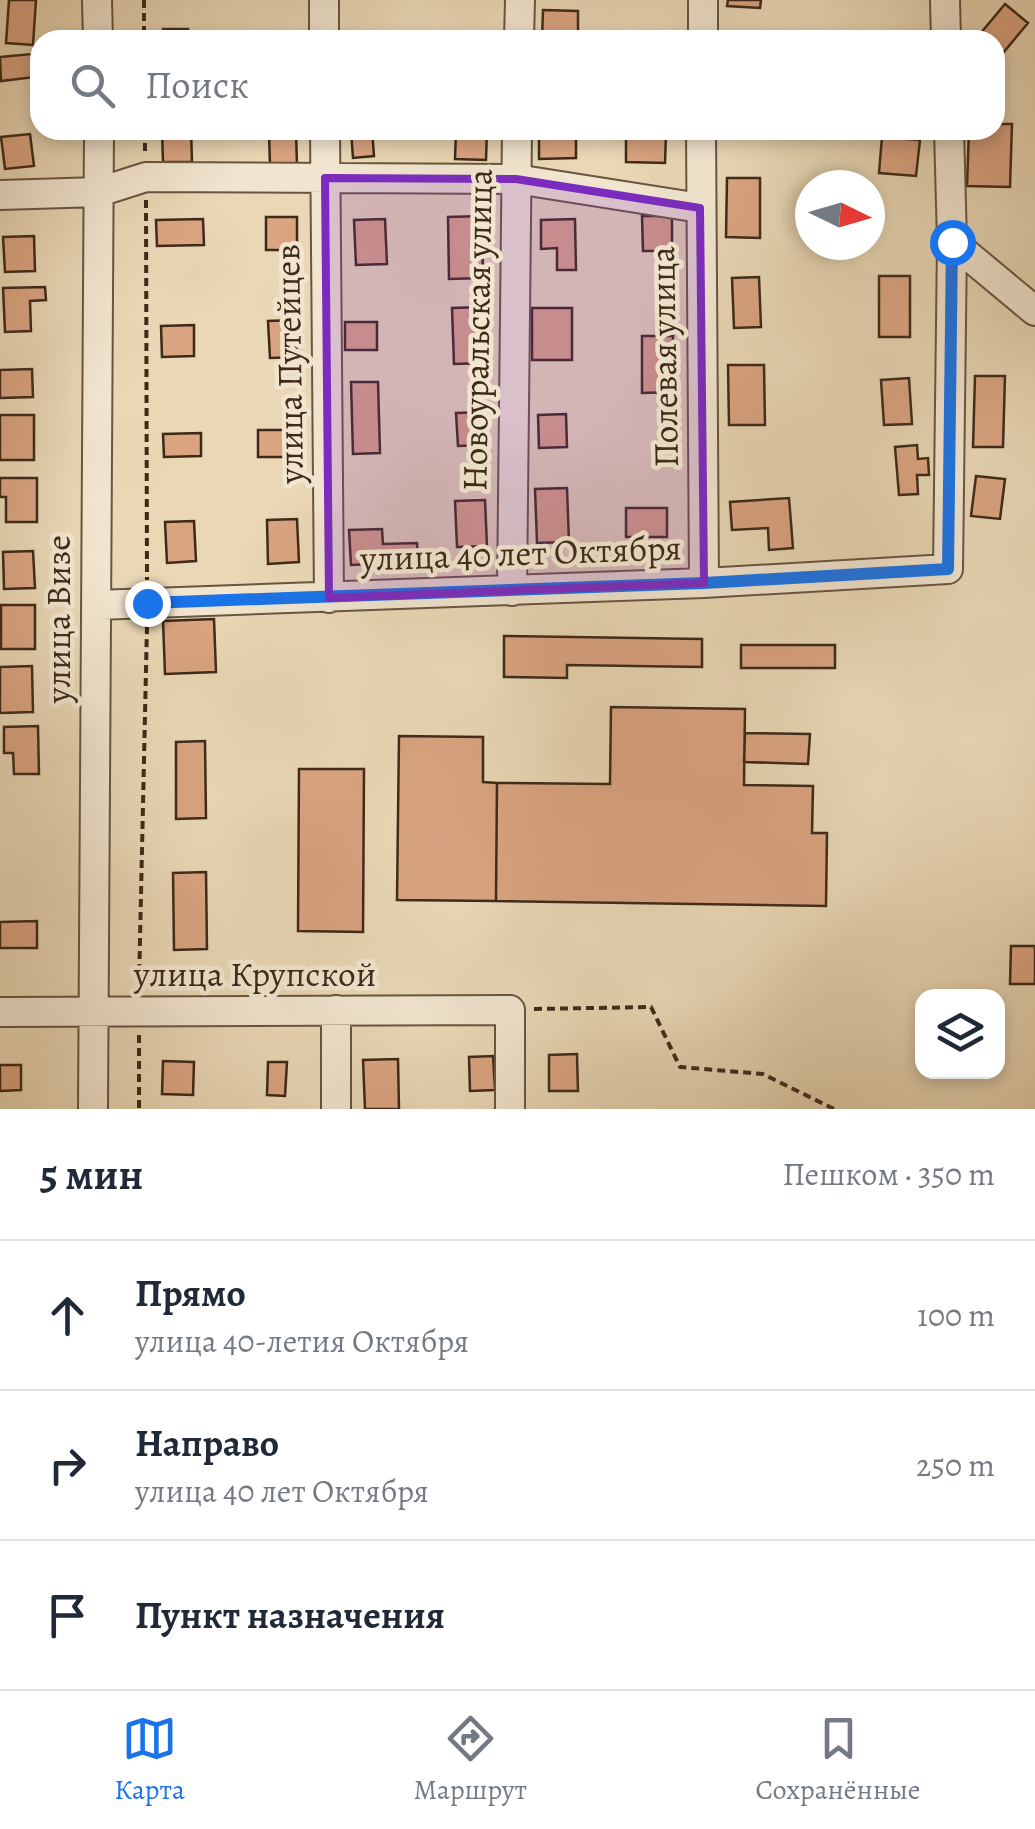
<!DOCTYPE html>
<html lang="ru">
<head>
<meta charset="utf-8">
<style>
	body { margin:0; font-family:Alegreya,serif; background:#f2f2f3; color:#1f2937 }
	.controls { position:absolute; right:30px; bottom:30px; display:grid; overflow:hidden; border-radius:20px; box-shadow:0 5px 15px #0003 }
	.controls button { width:90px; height:90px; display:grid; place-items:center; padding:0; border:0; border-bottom:2px solid #e0e1e3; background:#fff; color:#1f2937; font:50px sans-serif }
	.compass { position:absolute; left:795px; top:170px; width:90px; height:90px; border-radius:50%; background:#fff; box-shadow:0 5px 15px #0003; rotate:95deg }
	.stop { position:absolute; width:30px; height:30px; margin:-22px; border:8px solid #1a73e8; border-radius:50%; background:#fff }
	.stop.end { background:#1a73e8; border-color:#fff; box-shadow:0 2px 10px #0008 }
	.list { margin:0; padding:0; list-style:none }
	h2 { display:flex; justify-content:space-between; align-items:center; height:130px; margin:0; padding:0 40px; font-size:42px }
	h2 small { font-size:32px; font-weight:400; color:#747a83 }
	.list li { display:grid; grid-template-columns:65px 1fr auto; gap:30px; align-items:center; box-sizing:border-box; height:150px; padding:0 40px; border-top:2px solid #e0e1e3 }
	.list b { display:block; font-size:38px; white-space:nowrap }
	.list p { margin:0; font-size:32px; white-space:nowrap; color:#747a83 }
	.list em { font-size:32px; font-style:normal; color:#747a83 }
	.icon { flex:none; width:55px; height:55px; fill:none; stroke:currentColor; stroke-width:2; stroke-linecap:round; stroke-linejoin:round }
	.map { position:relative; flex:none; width:1035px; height:1109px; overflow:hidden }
	.search { position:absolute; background:#fff; box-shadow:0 5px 15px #0003; left:30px; right:30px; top:30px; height:110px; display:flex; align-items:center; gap:25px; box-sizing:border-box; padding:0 35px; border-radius:30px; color:#747a83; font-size:38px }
	.sheet { height:580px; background:#fff }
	nav { display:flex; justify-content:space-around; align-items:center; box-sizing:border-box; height:140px; border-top:2px solid #e0e1e3; background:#fff; font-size:28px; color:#747a83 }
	nav a { display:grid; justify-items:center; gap:5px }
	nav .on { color:#1a73e8 }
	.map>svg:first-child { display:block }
	.building { fill:#daa481; stroke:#3e2a19; stroke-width:2.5 }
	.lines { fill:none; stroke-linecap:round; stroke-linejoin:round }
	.minor-casing { stroke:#695540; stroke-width:32 }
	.path { stroke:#3e2a19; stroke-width:4; stroke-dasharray:8 5; stroke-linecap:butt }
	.minor { stroke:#f1e5cf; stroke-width:28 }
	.route { stroke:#1a73e8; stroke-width:12 }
	.marked { fill:#7b2cbf; fill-opacity:0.2; stroke:#7b2cbf; stroke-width:8; stroke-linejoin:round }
	.labels { text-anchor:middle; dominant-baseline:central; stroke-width:9; stroke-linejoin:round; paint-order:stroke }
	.street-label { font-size:35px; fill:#3e2a19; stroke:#f1e5cf }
</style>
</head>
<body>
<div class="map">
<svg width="1035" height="1109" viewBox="0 0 1035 1109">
	<rect width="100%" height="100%" fill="#e9d7b5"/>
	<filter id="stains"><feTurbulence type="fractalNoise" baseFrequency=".002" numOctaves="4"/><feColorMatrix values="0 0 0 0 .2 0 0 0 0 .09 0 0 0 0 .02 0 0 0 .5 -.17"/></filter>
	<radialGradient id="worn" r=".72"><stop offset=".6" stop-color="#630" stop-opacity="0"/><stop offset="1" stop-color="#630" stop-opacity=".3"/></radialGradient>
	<path class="building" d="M9,0h27l-3,45 -27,-2z
		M728,0h33l-1,8 -33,-2z
		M1005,4l23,19 -30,36 -3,-19h-20z
		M543,10l35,1v29h-36z
		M163,29h25l1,11h-26z
		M271,32h25v8h-25z
		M32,54l3,23 -34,4 -1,-24z
		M995,124h17l-2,63 -43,-1 2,-56h26z
		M162,130h29l1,32h-29z
		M351,130h21l2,26 -21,2z
		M456,130h31l-1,30 -31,-1z
		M539,130h37v28l-37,1z
		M296,131l1,35 -27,1 -1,-35z
		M626,133l40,1 -1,29 -39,-1z
		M30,134l4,32 -29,3 -4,-32z
		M882,137l38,3 -4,36 -37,-3z
		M727,178h33v60l-34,-1z
		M482,216l1,62 -34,1 -1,-62z
		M642,216h30v35h-29z
		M266,217h31v33h-31z
		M203,219l1,26 -47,1 -1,-26z
		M385,219l2,45 -31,1 -2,-45z
		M575,219l1,51h-19v-22l-16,1v-29z
		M34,236l1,35 -30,1 -2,-35z
		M879,276h31v61h-31z
		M759,277l2,50 -27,1 -2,-50z
		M45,287l1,13 -16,1 1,30 -26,1 -2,-44z
		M484,307l1,56 -31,1 -2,-56z
		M532,308h40v52h-40z
		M296,320l1,37 -27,1 -2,-37z
		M345,322h32v28h-32z
		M194,325v31l-32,1 -1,-31z
		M642,336h31v56l-31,1z
		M728,365h36l1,60h-36z
		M32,369l1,28 -33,1v-28z
		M975,376h30l-2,71h-30z
		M909,378l3,46 -28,1 -3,-45z
		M351,382h27l2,71 -27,1z
		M485,412l1,33 -28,1 -2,-33z
		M566,414l1,33 -28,1 -1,-33z
		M0,415h34v45h-34z
		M258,430h39l1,27h-40z
		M201,433v23l-37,1 -1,-23z
		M917,445l1,14 10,-1 1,17h-12l1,19 -19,1 -4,-48z
		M976,476l29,3 -5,40 -29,-3z
		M0,478h37v44h-31v-25h-6z
		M567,488l2,54 -32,1 -2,-54z
		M789,498l4,50 -24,2 -1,-22 -36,2 -2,-28z
		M485,500l2,46 -30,1 -2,-46z
		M626,508h41v29h-41z
		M297,519l2,43 -31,2 -1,-44z
		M194,521l2,40 -29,2 -2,-41z
		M382,529l1,15 34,-1 1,19 -67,3 -2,-35z
		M33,551l2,37 -31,1 -1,-37z
		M1,605h34v44h-34z
		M214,619l2,53 -51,2 -2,-53z
		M504,636l198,3v28l-135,-2v13l-63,-1z
		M741,645h94v23h-94z
		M32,666l1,46 -33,1v-46z
		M611,707l134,2 -1,76 69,1 -1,47h15l-1,73 -330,-5 1,-118 113,1z
		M38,726l1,48h-25l-1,-21h-9v-26z
		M745,733l65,1 -2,30 -64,-2z
		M399,736l84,1v45l14,1 -1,118 -99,-1z
		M205,741l1,77 -30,1v-77z
		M299,769h65l-1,163 -65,-1z
		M206,872l1,77 -33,1 -1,-77z
		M37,921v27h-37v-26z
		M1011,946h24v38h-25z
		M577,1054l1,37h-29v-36z
		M493,1056l2,34 -25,1 -1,-34z
		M398,1059l1,50h-34l-2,-49z
		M163,1061l31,1 -1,33 -31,-1z
		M268,1062h19l-2,34 -18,-1z
		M0,1065h21v25l-21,1z"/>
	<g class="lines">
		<g class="minor-casing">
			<path id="minor" d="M97,0l1,40
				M324,0v40
				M945,0l1,40
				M519,40l1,-40
				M703,40v-40
				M325,130l4,468
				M701,130l3,453
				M0,195l99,-3 47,-15 370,2 184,29
				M952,242l83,69
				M512,591l5,-461
				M96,605l608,-22 244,-14 4,-327 -3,-112
				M0,1012l510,-2v99
				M93,1109l6,-979
				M336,1109v-99"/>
		</g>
		<path class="path" d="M144,0v40
			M145,130v25
			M146,200l1,380
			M139,985l8,-360
			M534,1009l117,-2 29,60 83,7 71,35
			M139,1035v74"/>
		<use href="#minor" class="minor"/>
	</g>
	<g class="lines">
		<path class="route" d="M147,603l557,-20 244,-14 4,-327"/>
	</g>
	<path class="marked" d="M325,178l191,1 184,29 4,375 -375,15z"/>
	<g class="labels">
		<g class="street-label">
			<text transform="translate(477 330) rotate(-89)">Новоуральская улица</text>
			<text transform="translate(664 357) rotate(-91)">Полевая улица</text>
			<text transform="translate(289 364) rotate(-91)">улица Путейцев</text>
			<text transform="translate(521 553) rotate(-2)">улица 40 лет Октября</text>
			<text transform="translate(58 619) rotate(-90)">улица Визе</text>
			<text x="255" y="974">улица Крупской</text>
		</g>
	</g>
	<rect width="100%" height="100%" filter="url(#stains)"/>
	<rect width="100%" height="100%" fill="url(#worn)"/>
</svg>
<div class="controls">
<button><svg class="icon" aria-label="layers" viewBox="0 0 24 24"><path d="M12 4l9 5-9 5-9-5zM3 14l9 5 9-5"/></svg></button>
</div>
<svg class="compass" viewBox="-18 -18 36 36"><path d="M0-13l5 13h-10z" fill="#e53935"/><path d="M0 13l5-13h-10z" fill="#747a83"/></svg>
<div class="stop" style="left:952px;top:242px"></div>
<div class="stop end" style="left:147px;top:603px"></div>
<div class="search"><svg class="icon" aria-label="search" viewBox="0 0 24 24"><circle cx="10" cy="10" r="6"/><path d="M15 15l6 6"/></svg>Поиск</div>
</div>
<section class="sheet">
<h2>5 мин<small>Пешком · 350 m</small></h2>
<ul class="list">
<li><svg class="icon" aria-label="ahead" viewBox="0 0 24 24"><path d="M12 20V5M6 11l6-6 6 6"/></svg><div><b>Прямо</b><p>улица 40-летия Октября</p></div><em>100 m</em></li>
<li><svg class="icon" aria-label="right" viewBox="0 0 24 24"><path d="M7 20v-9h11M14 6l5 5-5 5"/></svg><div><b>Направо</b><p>улица 40 лет Октября</p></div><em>250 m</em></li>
<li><svg class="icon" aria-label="arrive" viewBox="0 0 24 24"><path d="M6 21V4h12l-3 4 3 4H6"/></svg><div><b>Пункт назначения</b></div></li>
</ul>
</section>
<nav>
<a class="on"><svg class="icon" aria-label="map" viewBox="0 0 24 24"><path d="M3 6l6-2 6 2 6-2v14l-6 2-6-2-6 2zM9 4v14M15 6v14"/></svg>Карта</a>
<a><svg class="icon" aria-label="directions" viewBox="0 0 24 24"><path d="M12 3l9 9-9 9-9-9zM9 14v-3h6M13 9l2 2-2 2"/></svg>Маршрут</a>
<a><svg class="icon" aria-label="saved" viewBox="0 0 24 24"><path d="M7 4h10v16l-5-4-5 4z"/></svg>Сохранённые</a>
</nav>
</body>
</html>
